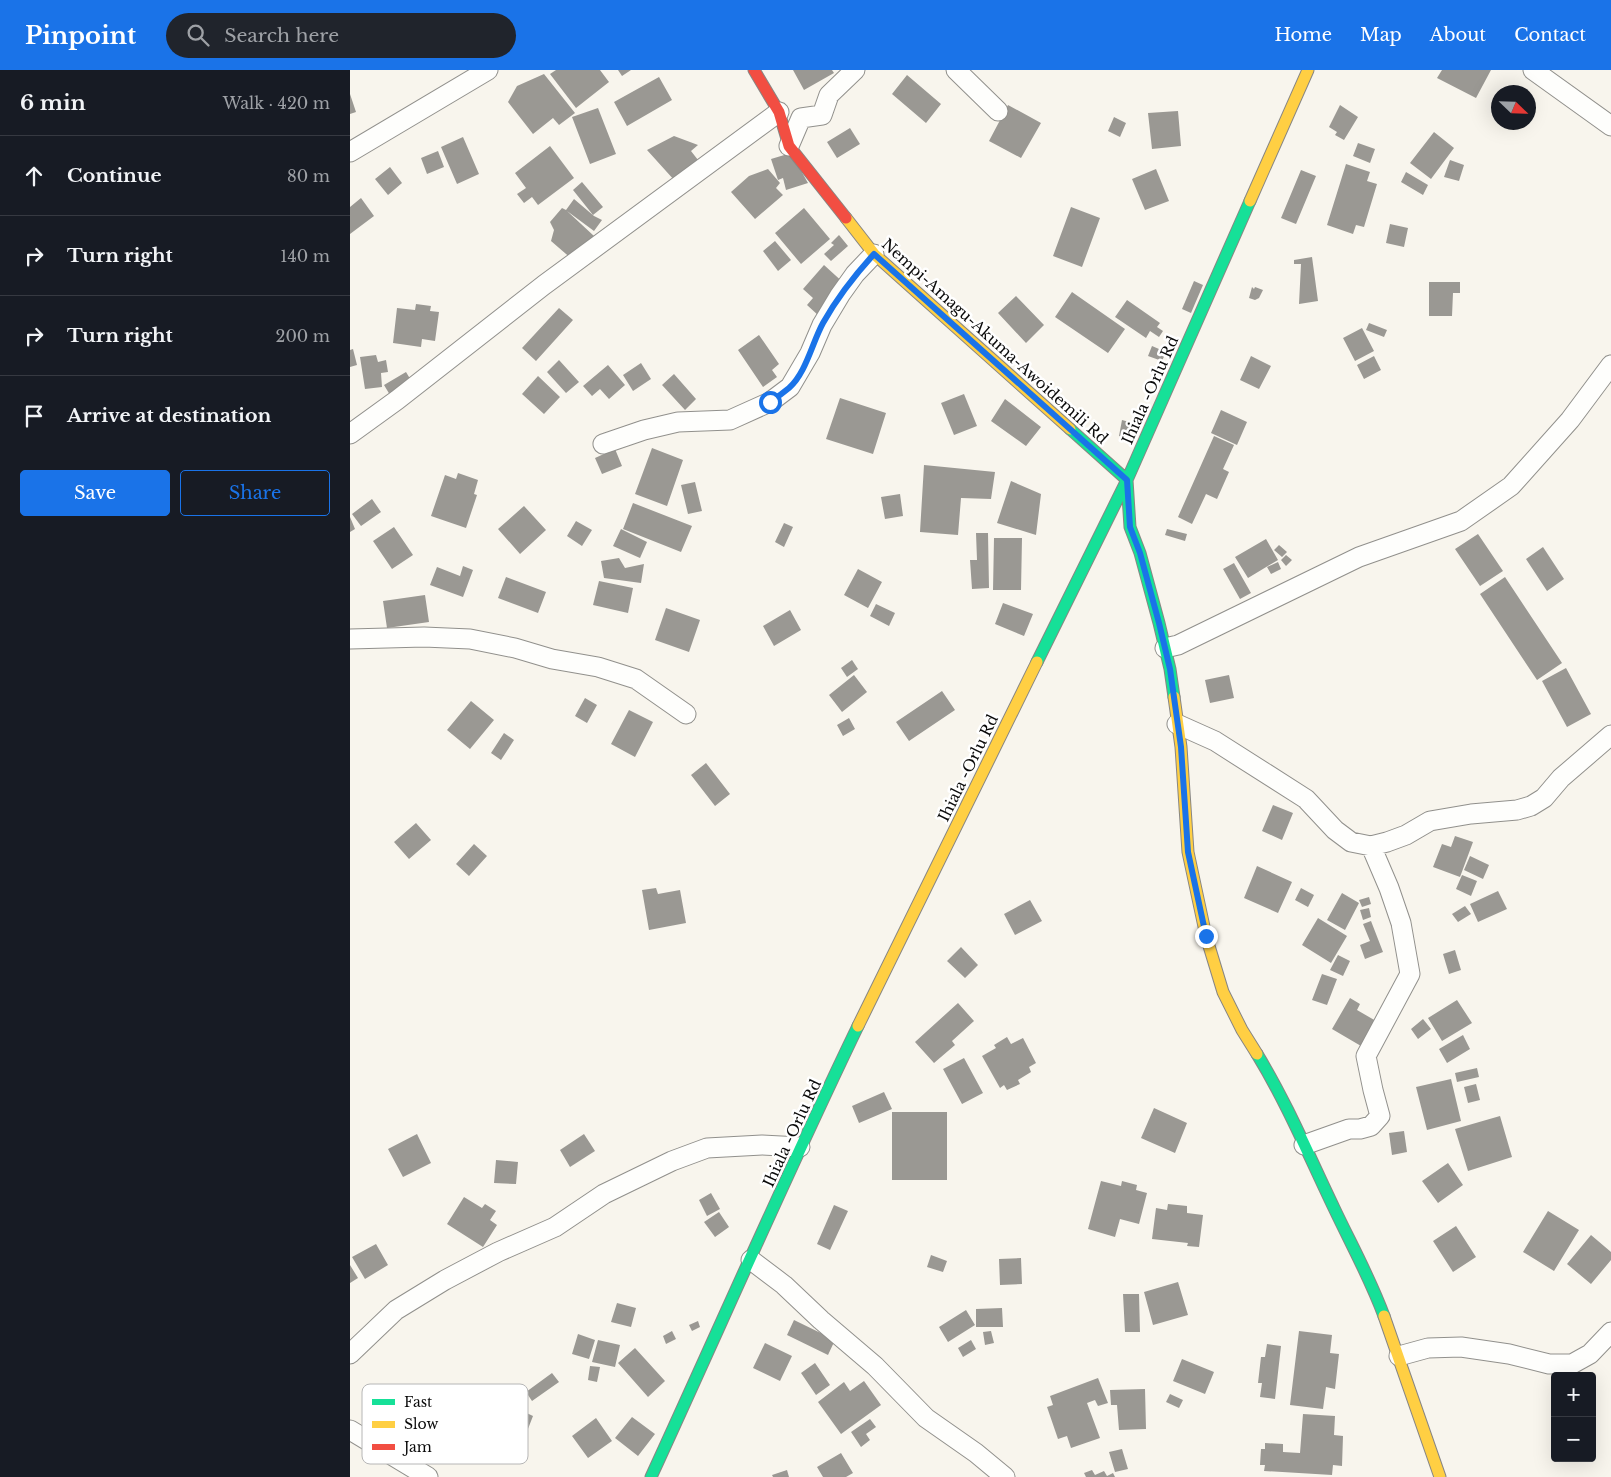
<!DOCTYPE html>
<html lang="en">
<head>
<meta charset="utf-8">
<style>
	body { margin:0; font-family:"Libre Baskerville",serif; background:#20242c; color:#f1f3f6 }
	.controls { position:absolute; right:15px; bottom:15px; display:grid; overflow:hidden; border-radius:5px; box-shadow:0 5px 20px #0002 }
	.controls button { width:45px; height:45px; display:grid; place-items:center; padding:0; border:0; border-bottom:1px solid #363941; background:#171b24; color:#f1f3f6; font:25px sans-serif }
	.compass { position:absolute; left:1141px; top:15px; width:45px; height:45px; border-radius:50%; background:#171b24; box-shadow:0 5px 20px #0002; rotate:113deg }
	.stop { position:absolute; width:15px; height:15px; margin:-11px; border:4px solid #1a73e8; border-radius:50%; background:#fff }
	.stop.end { background:#1a73e8; border-color:#fff; box-shadow:0 1px 5px #0008 }
	.list { margin:0; padding:0; list-style:none }
	h2 { display:flex; justify-content:space-between; align-items:center; height:65px; margin:0; padding:0 20px; font-size:21px }
	h2 small { font-size:16px; font-weight:400; color:#9ea1a6 }
	.list li { display:grid; grid-template-columns:32px 1fr auto; gap:15px; align-items:center; box-sizing:border-box; height:80px; padding:0 20px; border-top:1px solid #363941 }
	.list b { display:block; font-size:19px; white-space:nowrap }
	.list em { font-size:16px; font-style:normal; color:#9ea1a6 }
	.actions { display:flex; gap:10px; padding:15px 20px }
	.actions a { flex:1; padding:11px 0; border:1px solid #1a73e8; border-radius:5px; text-align:center; font-size:18px; color:#1a73e8 }
	.actions .main { background:#1a73e8; color:#fff }
	.icon { flex:none; width:28px; height:28px; fill:none; stroke:currentColor; stroke-width:2; stroke-linecap:round; stroke-linejoin:round }
	.map { position:relative; flex:none; width:1261px; height:1407px; overflow:hidden }
	header { display:flex; align-items:center; gap:30px; box-sizing:border-box; height:70px; padding:0 25px; background:#1a73e8; color:#fff }
	header strong { font-size:24px }
	nav { display:flex; gap:28px; margin-inline-start:auto; font-size:18px }
	.search { width:350px; height:45px; background:#20242c; display:flex; align-items:center; gap:12px; box-sizing:border-box; padding:0 18px; border-radius:28px; color:#9ea1a6; font-size:19px }
	main { display:flex }
	aside { flex:1; background:#171b24 }
	.map>svg:first-child { display:block }
	.building { fill:#9a9893 }
	.lines { fill:none; stroke-linecap:round; stroke-linejoin:round }
	.street-casing { stroke:#91908c; stroke-width:21 }
	.fast-casing { stroke:#888683; stroke-width:13 }
	.slow-casing { stroke:#888683; stroke-width:13 }
	.jam-casing { stroke:#888683; stroke-width:13 }
	.street { stroke:#fefefc; stroke-width:19 }
	.fast { stroke:#16e098; stroke-width:11 }
	.slow { stroke:#ffcf43; stroke-width:11 }
	.jam { stroke:#f24e42; stroke-width:11 }
	.route { stroke:#1a73e8; stroke-width:6 }
	.labels { text-anchor:middle; dominant-baseline:central; stroke-width:5; stroke-linejoin:round; paint-order:stroke }
	.street-label { font-size:15px; fill:#0a0a0a; stroke:#fff }
	.key { fill:#fff; stroke:#b6b6b6; stroke-width:1 }
	.key-label { font-size:14px; fill:#0a0a0a }
</style>
</head>
<body>
<header>
<strong>Pinpoint</strong>
<div class="search"><svg class="icon" aria-label="search" viewBox="0 0 24 24"><circle cx="10" cy="10" r="6"/><path d="M15 15l6 6"/></svg>Search here</div>
<nav><a>Home</a><a>Map</a><a>About</a><a>Contact</a></nav>
</header>
<main>
<aside>
<h2>6 min<small>Walk · 420 m</small></h2>
<ul class="list">
<li><svg class="icon" aria-label="ahead" viewBox="0 0 24 24"><path d="M12 20V5M6 11l6-6 6 6"/></svg><div><b>Continue</b></div><em>80 m</em></li>
<li><svg class="icon" aria-label="right" viewBox="0 0 24 24"><path d="M7 20v-9h11M14 6l5 5-5 5"/></svg><div><b>Turn right</b></div><em>140 m</em></li>
<li><svg class="icon" aria-label="right" viewBox="0 0 24 24"><path d="M7 20v-9h11M14 6l5 5-5 5"/></svg><div><b>Turn right</b></div><em>200 m</em></li>
<li><svg class="icon" aria-label="arrive" viewBox="0 0 24 24"><path d="M6 21V4h12l-3 4 3 4H6"/></svg><div><b>Arrive at destination</b></div></li>
</ul>
<div class="actions"><a class="main">Save</a><a>Share</a></div>
</aside>
<div class="map">
<svg width="1261" height="1407" viewBox="0 0 1261 1407">
	<rect width="100%" height="100%" fill="#f8f5ed"/>
	<path class="building" d="M206,0h44l9,12 -33,26 -26,-34z
		M268,0h13l-9,6z
		M443,0h39l2,3 -30,17z
		M1092,0h49l-15,28 -39,-20z
		M194,4l31,39 -16,12 -6,-7 -20,16 -25,-32 9,-16z
		M557,5l34,29 -15,19 -34,-29z
		M309,7l13,23 -45,26 -13,-24z
		M0,24l6,18 -6,2z
		M658,35l33,18 -20,35 -32,-17z
		M990,35l18,12 -14,23 -9,-5 2,-3 -8,-5z
		M248,38l18,46 -26,10 -18,-47z
		M828,41l3,35 -29,3 -4,-36z
		M764,47l12,6 -6,14 -12,-6z
		M500,58l10,16 -23,14 -10,-16z
		M1084,62l20,16 -23,31 -21,-16z
		M324,66l24,9 -7,6 7,9 -23,21 -28,-31z
		M113,67l16,37 -22,10 -16,-37z
		M1008,73l17,6 -5,14 -17,-7z
		M200,76l24,32 -36,27 -6,-8 -8,6 -7,-9 9,-6 -11,-15z
		M88,81l6,16 -17,7 -6,-16z
		M441,83l17,30 -22,7 -3,-12 -5,2 -7,-21z
		M1100,90l14,5 -5,16 -15,-4z
		M996,94l24,8 -3,9 10,3 -13,43 -8,-2 -3,9 -26,-9z
		M40,97l12,16 -14,12 -13,-16z
		M418,99l12,14 -4,5 7,7 -28,24 -24,-27 18,-16z
		M806,99l13,32 -24,9 -13,-31z
		M951,100l15,6 -20,48 -15,-6z
		M1056,102l22,13 -5,10 -22,-13z
		M232,112l21,25 -10,8 -20,-25z
		M11,128l13,18 -24,18v-27z
		M224,129l20,17 8,4 -8,11 -27,-20 27,25 -21,24 -22,-19 3,-11 -4,-8 12,-14 4,2z
		M721,137l29,11 -18,49 -29,-11z
		M454,138l26,31 -29,25 -26,-31z
		M1040,154l18,4 -4,19 -18,-4z
		M489,165l9,11 -17,15 -7,-7 10,-9 -3,-2z
		M425,171l16,19 -13,11 -15,-20z
		M962,187l6,44 -19,3 2,-40h-7v-4z
		M474,195l22,20 -27,31 -12,-11 6,-7 -10,-9z
		M844,211l9,4 -12,28 -9,-4z
		M1079,212h31v11h-7l-1,23h-23z
		M902,217l2,2 1,-2 8,3 -4,8 -4,2 -6,-2z
		M722,222l53,37 -17,24 -53,-36z
		M666,226l28,29 -18,18 -28,-30z
		M777,230l33,23 -3,4 6,4 -4,6 -9,-6 -4,7 -31,-21z
		M66,234l15,2 -1,5 9,1 -4,29 -13,-2 -1,8 -28,-4 4,-35 18,2z
		M209,238l14,12 -37,41 -14,-13z
		M1019,253l18,7 -3,7 -18,-7z
		M1012,258l12,23 -19,10 -12,-23z
		M409,265l20,29 -7,6 5,7 -14,10 -25,-37z
		M802,276l14,6 -4,9 -14,-5z
		M3,279l4,16 -7,2v-17z
		M26,285l2,7 8,-2 2,12 -7,1 1,14 -17,2 -5,-32z
		M901,286l20,10 -12,23 -19,-9z
		M1024,286l7,14 -17,9 -7,-14z
		M209,290l20,22 -13,11 -19,-21z
		M291,293l10,16 -18,12 -10,-16z
		M258,295l17,20 -16,14 -9,-10 -8,7 -9,-10z
		M56,302l6,10 -22,13 -6,-10z
		M324,304l22,25 -11,11 -23,-25z
		M188,306l22,21 -16,17 -22,-20z
		M614,324l13,32 -23,9 -13,-32z
		M490,328l46,15 -13,41 -47,-15z
		M655,329l36,28 -15,19 -35,-25z
		M871,340l26,12 -10,23 -26,-12z
		M772,350l14,4 -4,15 -13,-3z
		M864,366l20,9 -11,24 6,3 -12,27 -11,-5 -14,30 -14,-7z
		M302,378l31,12 -16,46 -32,-12z
		M265,379l7,17 -20,8 -7,-16z
		M574,395l71,7 -4,27 -30,-1 -3,37 -38,-3z
		M108,403l20,7 -4,14 3,1 -11,33 -35,-12 14,-41 11,4z
		M661,411l30,13 -5,41 -39,-12z
		M345,412l7,29 -14,3 -7,-29z
		M550,424l3,22 -18,3 -4,-22z
		M22,429l9,13 -20,14 -9,-12z
		M283,433l59,23 -11,26 -58,-23z
		M174,436l22,24 -26,24 -22,-25z
		M0,447l5,12 -5,3z
		M226,451l16,9 -10,16 -15,-10z
		M434,453l9,4 -9,20 -9,-5z
		M44,457l19,28 -21,14 -19,-28z
		M271,459l26,13 -7,16 -27,-12z
		M817,459l20,5 -2,7 -20,-6z
		M626,463h12l1,55 -17,1 -2,-29h7z
		M1128,464l25,37 -23,15 -25,-37z
		M644,468h28l-1,52h-28z
		M916,469l12,21 -30,18 -13,-21z
		M929,475l8,7 -5,5 -8,-7z
		M1193,477l21,32 -17,12 -21,-32z
		M936,485l6,5 -6,6 -5,-6z
		M269,488l6,10 19,-4 -3,19 -37,-5 -3,-17z
		M928,492l3,7 -10,5 -4,-7z
		M884,493l17,30 -11,6 -17,-30z
		M113,496l10,4 -10,27 -33,-12 7,-18 23,9z
		M508,499l24,13 -14,26 -24,-13z
		M156,507l40,15 -8,21 -40,-15z
		M1155,507l57,86 -25,17 -57,-86z
		M249,511l34,7 -5,25 -35,-8z
		M75,525l4,27 -42,6 -4,-27z
		M653,533l30,11 -9,22 -29,-12z
		M526,534l19,9 -6,13 -19,-10z
		M316,538l34,12 -11,32 -34,-12z
		M440,540l11,20 -27,16 -11,-20z
		M502,590l6,9 -11,8 -6,-9z
		M1216,598l25,46 -24,13 -25,-46z
		M504,605l13,17 -25,20 -13,-17z
		M879,605l5,23 -24,5 -5,-23z
		M592,621l13,19 -46,31 -13,-19z
		M235,628l12,7 -10,18 -12,-7z
		M121,631l23,19 -24,29 -23,-19z
		M279,640l24,12 -18,35 -24,-13z
		M499,648l6,11 -12,7 -6,-11z
		M154,663l10,7 -13,20 -10,-7z
		M356,693l24,31 -15,12 -24,-31z
		M923,735l20,8 -11,27 -20,-9z
		M66,753l15,17 -22,19 -15,-17z
		M1105,766l18,6 -13,35 -27,-10 9,-23 9,3z
		M124,774l13,12 -18,20 -13,-12z
		M1120,786l19,9 -6,14 -19,-9z
		M907,796l35,16 -14,31 -34,-15z
		M1112,805l15,6 -6,15 -15,-7z
		M306,818l2,6 22,-4 6,33 -37,7 -7,-40z
		M951,818l13,7 -6,12 -13,-7z
		M1148,821l9,18 -29,13 -8,-18z
		M992,823l17,10 -14,27 -18,-10z
		M1019,827l2,7 -9,3 -3,-7z
		M680,830l12,21 -27,14 -11,-21z
		M1115,836l6,8 -13,8 -6,-8z
		M1019,838l2,9 -8,3 -3,-10z
		M968,848l29,18 -16,27 -29,-18z
		M1021,851l12,31 -18,7 -5,-14 10,-4 -7,-17z
		M611,877l17,18 -13,13 -18,-17z
		M1105,880l6,20 -12,4 -6,-20z
		M988,885l12,6 -7,15 -13,-6z
		M972,904l15,5 -10,26 -15,-5z
		M1000,928l10,6 -3,6 19,11 -15,25 -29,-17z
		M1107,930l15,23 -30,18 -14,-23z
		M608,933l16,18 -22,20 3,4 -21,18 -19,-21z
		M1073,949l8,10 -13,10 -7,-10z
		M1113,965l7,14 -23,14 -8,-14z
		M657,967l4,7 12,-6 13,25 -7,4 2,5 -13,8 2,4 -13,6 -3,-5 -4,3 -18,-32 14,-8 -2,-3z
		M614,988l19,35 -21,11 -19,-35z
		M1127,998l2,9 -22,5 -2,-9z
		M1101,1009l10,42 -34,9 -11,-43z
		M1126,1014l4,16 -12,3 -4,-16z
		M534,1022l8,17 -33,14 -7,-17z
		M804,1038l33,15 -12,30 -34,-15z
		M542,1042h55v68h-55z
		M1150,1046l12,41 -44,14 -13,-42z
		M1054,1061l3,21 -15,3 -3,-22z
		M67,1064l14,29 -28,14 -15,-28z
		M234,1064l11,17 -25,16 -10,-17z
		M146,1090l22,2 -2,22 -22,-1z
		M1098,1093l15,22 -25,18 -16,-22z
		M751,1111l20,5 1,-5 15,4 -1,5 11,3 -8,31 -19,-5 -5,18 -27,-8z
		M361,1123l9,16 -13,7 -8,-16z
		M114,1127l18,11 3,-4 11,7 -6,9 7,5 -14,22 -36,-23z
		M818,1134l19,2v7l16,2 -4,32 -12,-1 1,-3 -36,-4 4,-31 11,2z
		M484,1135l14,6 -18,39 -13,-6z
		M1198,1141l31,19 -25,41 -31,-19z
		M369,1142l10,15 -14,10 -11,-15z
		M1106,1156l20,31 -23,15 -20,-31z
		M1241,1165l20,17v8l-20,24 -24,-20z
		M26,1174l12,21 -23,14 -13,-22z
		M581,1185l16,6 -4,11 -16,-5z
		M671,1188l1,26 -22,1 -1,-26z
		M0,1195l8,13 -8,5z
		M828,1212l10,33 -35,10 -9,-33z
		M773,1224h16l1,38h-15z
		M267,1233l19,5 -5,19 -20,-5z
		M652,1238l1,19h-27v-18z
		M616,1240l9,15 -27,17 -9,-15z
		M444,1250l41,20 -7,15 -41,-20z
		M348,1251l2,6 -8,4 -3,-6z
		M322,1261l4,8 -10,5 -3,-8z
		M641,1261l3,12 -9,2 -2,-13z
		M949,1261l33,4 -2,18 9,1 -4,35 -9,-2 -3,22 -33,-4z
		M228,1264l17,6 -6,19 -17,-5z
		M248,1270l22,5 -5,22 -23,-5z
		M621,1270l5,9 -13,8 -5,-9z
		M415,1273l27,13 -12,25 -27,-13z
		M917,1274l14,2 -6,53 -15,-2 2,-14h-4l3,-26h4z
		M285,1278l30,33 -17,16 -30,-34z
		M832,1289l32,13 -9,22 -32,-13z
		M465,1293l15,22 -14,10 -15,-22z
		M240,1296l10,1 -3,15 -9,-2z
		M202,1303l7,9 -27,19 -6,-9z
		M748,1308l10,25 -10,3 -3,-6 -8,3 13,35 -29,10 -4,-12 -9,3 -11,-32 6,-2 -3,-9z
		M514,1311l17,24 -40,29 -23,-32 26,-20 6,9z
		M795,1319l1,40 -27,1 -2,-25h-6l-1,-15z
		M820,1324l13,6 -4,8 -13,-6z
		M166,1338l17,8 -7,18 -18,-7z
		M953,1344l32,2 -1,19 9,1 -1,30 -9,-1 -1,10 -68,-4 1,-6h-5l1,-16h4v-6l18,1v8l17,1z
		M282,1347l23,17 -17,22 -23,-18z
		M246,1348l16,23 -24,17 -16,-22z
		M520,1349l6,8 -10,7 4,6 -9,7 -10,-15z
		M772,1379l6,20 -13,3 -6,-20z
		M491,1383l12,20 -7,4h-23l-6,-10z
		M437,1400l2,7h-16l-1,-2z
		M742,1400l3,5 9,-4 3,5 6,-3 2,4h-29l-2,-4z"/>
	<g class="lines">
		<g class="street-casing">
			<path id="street" d="M606,0l42,41
				M1183,0l78,56
				M439,76l12,-28 21,-3 7,-20 26,-25
				M0,82l138,-82
				M0,364l47,-34 147,-115 235,-173
				M253,374l41,-14 34,-8 52,-2 40,-18 20,-15 20,-34 12,-28 18,-30 15,-21 19,-20
				M0,569l74,-2 46,2 45,9 37,11 46,8 38,12 50,35
				M815,578l13,-3 181,-88 102,-36 50,-35 59,-66 41,-55
				M827,654l38,17 91,58 29,31 16,12 20,4 16,-4 19,-7 24,-14 41,-7 46,-4 14,-4 13,-8 17,-20 50,-43
				M954,1075l45,-16h11l11,-3 9,-10 -7,-26 -7,-34 44,-82 -9,-51 -12,-35 -18,-42
				M401,1190l33,25 37,35 54,46 51,52 50,35 29,24
				M0,1284l46,-44 49,-30 53,-28 57,-25 49,-33 68,-33 35,-13 55,-3 38,2
				M1049,1286l29,-8 33,-1 48,7 40,10h23l18,-10 21,-22
				M0,1360l78,47"/>
		</g>
		<g class="fast-casing">
			<path id="fast" d="M720,359l57,51 3,47 10,26 19,70 11,46 4,28
				M687,592l90,-182 123,-279
				M907,984c30,49 52,102 77,154 17,36 36,70 50,108
				M301,1407c69,-150 135,-302 207,-451"/>
		</g>
		<g class="slow-casing">
			<path id="slow" d="M900,131l58,-131
				M496,148l28,36 196,175
				M824,627l7,50 7,105 18,84 17,56 19,38 15,24
				M508,956l179,-364
				M1034,1246l56,161"/>
		</g>
		<g class="jam-casing">
			<path id="jam" d="M404,0l25,42 10,34 57,72"/>
		</g>
		<use href="#street" class="street"/>
		<use href="#fast" class="fast"/>
		<use href="#slow" class="slow"/>
		<use href="#jam" class="jam"/>
	</g>
	<g class="lines">
		<path class="route" d="M420,332c6,-4 13,-9 19,-14 17,-15 23,-45 34,-65 14,-25 31,-47 51,-69l253,226 3,47 10,26 19,70 11,46 11,78 7,105 18,84"/>
	</g>
	<g class="labels">
		<g class="street-label">
			<text transform="translate(645 271) rotate(42)">Nempi-Amagu-Akuma-Awoidemili Rd</text>
			<text transform="translate(800 320) rotate(-66)">Ihiala -Orlu Rd</text>
			<text transform="translate(618 698) rotate(-64)">Ihiala -Orlu Rd</text>
			<text transform="translate(442 1063) rotate(-65)">Ihiala -Orlu Rd</text>
		</g>
	</g>
	<rect x="12" y="1314" width="166" height="80" rx="8" class="key"/>
	<rect x="22" y="1329" width="23" height="6" fill="#16e098"/>
	<rect x="22" y="1351" width="23" height="7" fill="#ffcf43"/>
	<rect x="22" y="1374" width="23" height="6" fill="#f24e42"/>
	<g class="key-label">
		<text x="54" y="1337">Fast</text>
		<text x="54" y="1359">Slow</text>
		<text x="54" y="1382">Jam</text>
	</g>
</svg>
<div class="controls">
<button>+</button>
<button>−</button>
</div>
<svg class="compass" viewBox="-18 -18 36 36"><path d="M0-13l5 13h-10z" fill="#e53935"/><path d="M0 13l5-13h-10z" fill="#9ea1a6"/></svg>
<div class="stop" style="left:420px;top:332px"></div>
<div class="stop end" style="left:856px;top:866px"></div>
</div>
</main>
</body>
</html>
